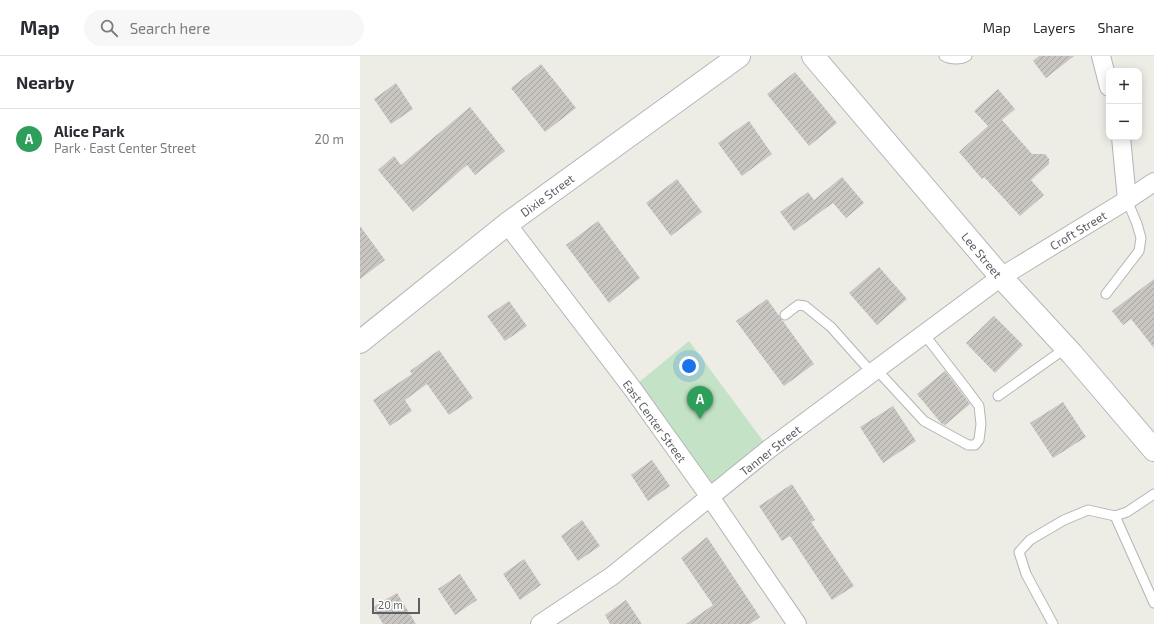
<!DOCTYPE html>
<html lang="en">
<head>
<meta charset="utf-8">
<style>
	body { margin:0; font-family:"Exo 2",sans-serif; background:#f7f7f7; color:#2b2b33 }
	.controls { position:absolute; right:12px; top:12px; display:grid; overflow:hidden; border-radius:8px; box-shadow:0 2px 10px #0003 }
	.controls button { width:36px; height:36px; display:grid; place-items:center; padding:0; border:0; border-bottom:1px solid #e1e1e2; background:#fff; color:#2b2b33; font:20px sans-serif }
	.scale { position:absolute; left:12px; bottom:10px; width:48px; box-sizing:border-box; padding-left:4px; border:2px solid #5d5f64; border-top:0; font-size:11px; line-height:14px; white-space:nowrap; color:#5d5f64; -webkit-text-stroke:3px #fff; paint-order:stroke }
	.you { position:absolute; left:329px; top:310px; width:14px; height:14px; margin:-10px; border:3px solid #fff; border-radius:50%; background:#1a73e8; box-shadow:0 0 0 6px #1a73e833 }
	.badge { display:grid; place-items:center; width:26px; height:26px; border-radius:50%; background:#111827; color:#fff; font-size:13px; font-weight:700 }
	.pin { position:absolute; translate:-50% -33px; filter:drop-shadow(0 1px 2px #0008) }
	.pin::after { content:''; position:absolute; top:21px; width:14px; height:12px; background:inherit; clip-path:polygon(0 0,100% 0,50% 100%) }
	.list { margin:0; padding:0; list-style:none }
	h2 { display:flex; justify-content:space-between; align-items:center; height:52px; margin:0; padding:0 16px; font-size:17px }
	h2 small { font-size:13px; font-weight:400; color:#7c7c81 }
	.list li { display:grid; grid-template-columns:26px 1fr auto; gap:12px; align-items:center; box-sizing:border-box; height:60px; padding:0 16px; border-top:1px solid #e1e1e2 }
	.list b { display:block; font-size:15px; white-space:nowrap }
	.list p { margin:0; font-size:13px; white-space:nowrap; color:#7c7c81 }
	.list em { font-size:13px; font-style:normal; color:#7c7c81 }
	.icon { flex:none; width:22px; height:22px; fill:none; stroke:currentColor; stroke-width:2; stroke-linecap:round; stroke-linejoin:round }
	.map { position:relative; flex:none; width:794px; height:568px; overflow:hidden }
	header { display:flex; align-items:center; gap:24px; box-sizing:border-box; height:56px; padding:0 20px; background:#fff; border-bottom:1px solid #e1e1e2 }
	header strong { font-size:19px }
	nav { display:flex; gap:22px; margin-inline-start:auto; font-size:14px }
	.search { width:280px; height:36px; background:#f7f7f7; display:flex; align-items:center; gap:10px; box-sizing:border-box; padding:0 14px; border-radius:22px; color:#7c7c81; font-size:15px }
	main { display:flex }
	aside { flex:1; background:#fff }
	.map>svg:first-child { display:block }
	.green { fill:#c4e2c6 }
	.building { fill:url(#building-hatch) }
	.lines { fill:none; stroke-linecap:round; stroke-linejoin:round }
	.lane-casing { stroke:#b2b4b8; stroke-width:11 }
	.street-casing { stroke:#b2b4b8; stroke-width:20 }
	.secondary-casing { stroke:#b4b6bb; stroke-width:24 }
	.lane { stroke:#fff; stroke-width:9 }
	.street { stroke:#fff; stroke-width:18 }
	.secondary { stroke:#fff; stroke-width:22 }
	.labels { text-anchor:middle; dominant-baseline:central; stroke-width:3; stroke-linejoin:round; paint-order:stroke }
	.street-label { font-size:12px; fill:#5d5f64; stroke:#fff }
</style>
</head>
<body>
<header>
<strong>Map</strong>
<div class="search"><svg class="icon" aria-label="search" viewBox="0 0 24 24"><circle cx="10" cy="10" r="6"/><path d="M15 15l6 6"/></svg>Search here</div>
<nav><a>Map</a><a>Layers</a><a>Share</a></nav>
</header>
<main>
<aside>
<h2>Nearby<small></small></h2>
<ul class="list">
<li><span class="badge" style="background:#2e9e5b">A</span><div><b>Alice Park</b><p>Park · East Center Street</p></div><em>20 m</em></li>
</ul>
</aside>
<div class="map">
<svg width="794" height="568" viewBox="0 0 794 568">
	<defs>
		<pattern id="building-hatch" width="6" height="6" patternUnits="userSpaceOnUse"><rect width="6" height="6" fill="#c9c6c2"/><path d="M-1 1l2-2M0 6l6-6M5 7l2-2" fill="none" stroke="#a6a4a1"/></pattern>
	</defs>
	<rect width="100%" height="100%" fill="#edece5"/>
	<path class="green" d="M329,285l80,108 -59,48 -78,-109z"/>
	<path class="building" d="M679,0h35l-28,22 -13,-17z
		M181,8l35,44 -31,24 -34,-44z
		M435,16l42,51 -28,23 -42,-52z
		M36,27l17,26 -22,15 -17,-25z
		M638,33l17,20 -13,11 30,34h13l4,5v5l-18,16 13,15 -24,21 -36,-39 -2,2 -23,-27 29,-26 -14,-15z
		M110,51l35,44 -30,24 -8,-10 -54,47 -35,-42 16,-14 7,9z
		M389,65l23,33 -30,22 -24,-33z
		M482,121l22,26 -18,15 -13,-15 -39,28 -14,-19 28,-20 6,8z
		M317,123l25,33 -31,24 -25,-33z
		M238,165l42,57 -31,25 -43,-58z
		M0,170l25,34 -25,19z
		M519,211l28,32 -30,26 -28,-32z
		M794,223v69l-23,-29 -8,6 -11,-14z
		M407,243l47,65 -30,22 -48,-65z
		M149,245l18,25 -22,15 -18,-25z
		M634,260l29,29 -28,28 -29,-30z
		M79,294l34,48 -24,17 -22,-31 -22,16 7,11 -22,15 -17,-26 39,-26 -2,-3z
		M585,315l25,33 -25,21 -4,-2 -24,-29z
		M703,346l23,35 -33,21 -23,-35z
		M533,350l23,35 -33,22 -23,-36z
		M292,404l18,26 -22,15 -17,-26z
		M432,428l23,36 -4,2 43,64 -22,14 -42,-64 -8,5 -23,-35z
		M222,464l18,26 -22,15 -17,-25z
		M347,481l53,80 -10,7h-64l27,-19 -32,-47z
		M164,503l17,26 -21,15 -17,-26z
		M100,518l17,26 -22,15 -17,-26z
		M37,537l19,31h-33l-10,-17z
		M266,544l16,24h-32l-5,-9z"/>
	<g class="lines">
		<g class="lane-casing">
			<path id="lane" d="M584,0c6,4 18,4 23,0
				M746,238l33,-43 2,-13 -4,-14 -10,-24
				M425,259l13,-10 7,1 26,21 41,46
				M516,313l48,52 44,24h7l4,-5 2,-16 -2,-18 -14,-19 -41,-53
				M638,340l68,-48
				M755,460l39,87
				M693,568l-27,-50 -7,-22 11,-12 34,-20 24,-10 27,6 12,-4 27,-18"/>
		</g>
		<g class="street-casing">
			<path id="street" d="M741,0l8,31
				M761,81l6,63
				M147,168l125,164 78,109 87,127
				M180,568l72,-48 157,-127 232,-172 126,-77 27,-18"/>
		</g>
		<g class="secondary-casing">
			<path id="secondary" d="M453,0l188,221 71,77 82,96
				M0,286l147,-118 232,-168"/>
		</g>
		<use href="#lane" class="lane"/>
		<use href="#street" class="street"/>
		<use href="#secondary" class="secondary"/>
	</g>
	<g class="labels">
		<g class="street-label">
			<text transform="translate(187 139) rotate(-36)">Dixie Street</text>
			<text transform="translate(718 174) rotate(-31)">Croft Street</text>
			<text transform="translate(622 199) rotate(50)">Lee Street</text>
			<text transform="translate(295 365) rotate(54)">East Center Street</text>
			<text transform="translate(410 394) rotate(-38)">Tanner Street</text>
		</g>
	</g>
</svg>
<div class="controls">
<button>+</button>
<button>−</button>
</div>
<div class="scale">20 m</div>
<div class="you"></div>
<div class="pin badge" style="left:340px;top:363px;background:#2e9e5b">A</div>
</div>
</main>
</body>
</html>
